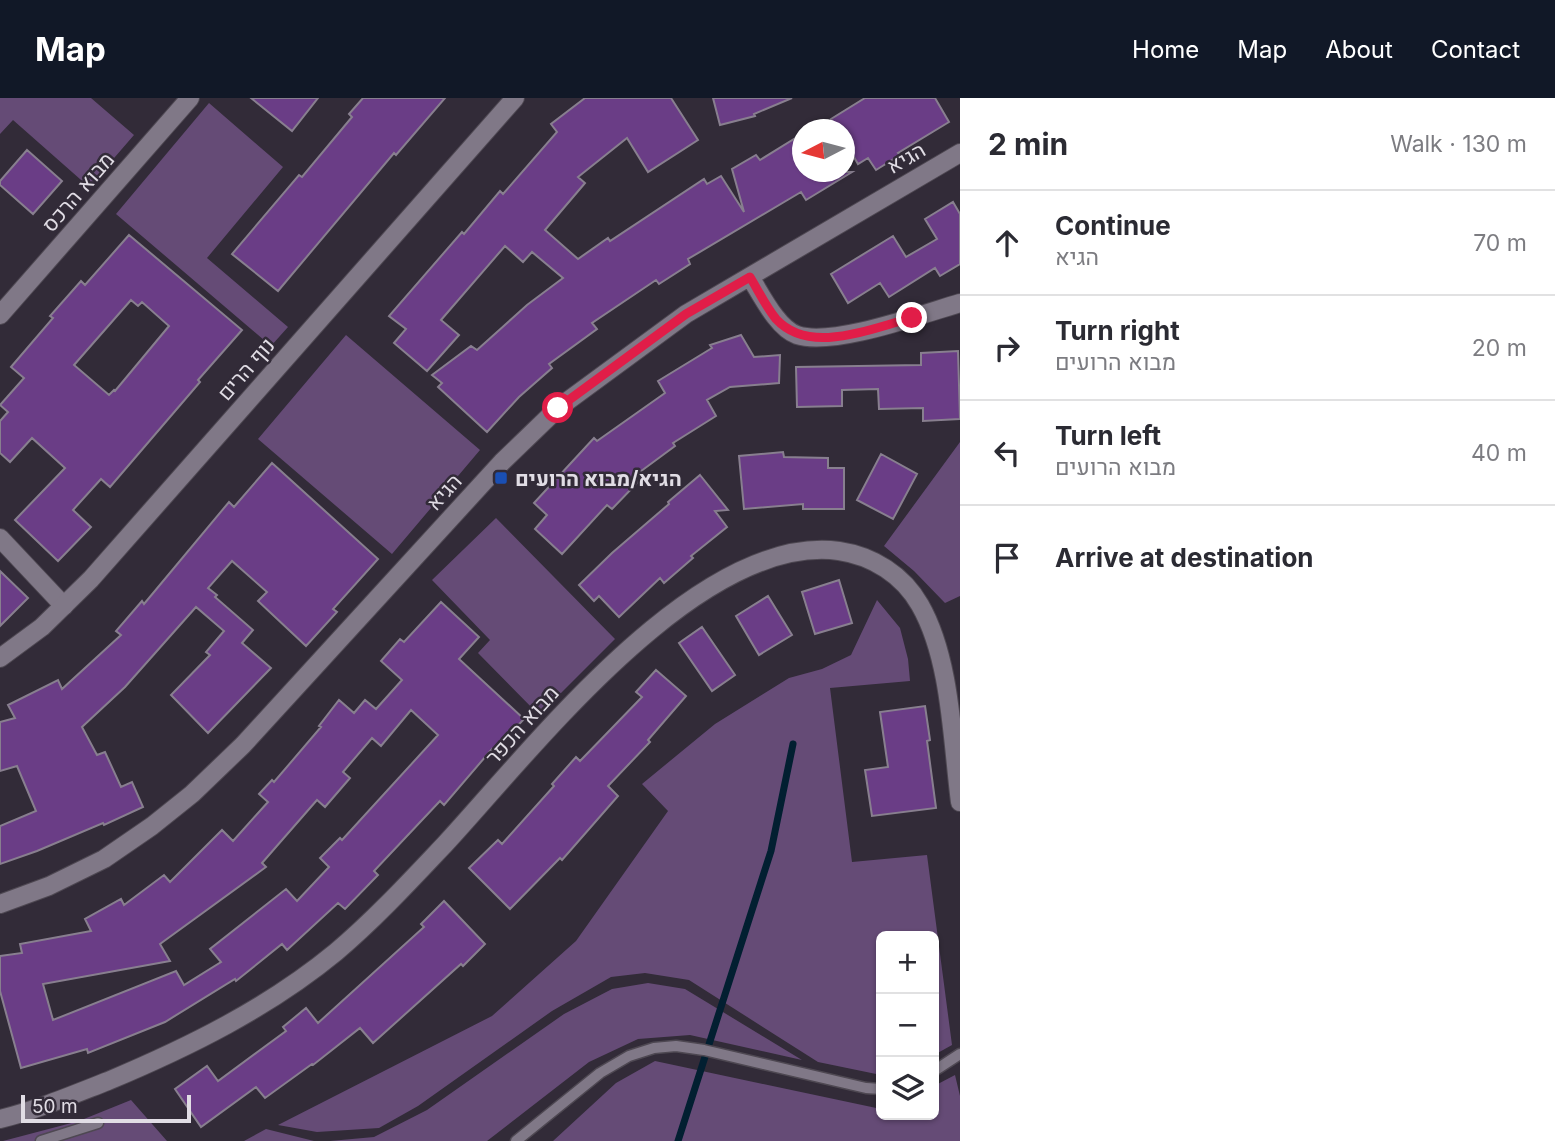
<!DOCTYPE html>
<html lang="en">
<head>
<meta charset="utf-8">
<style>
	body { margin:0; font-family:Inter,Heebo,sans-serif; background:#f2f2f3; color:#2b2b33 }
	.controls { position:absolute; right:21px; bottom:21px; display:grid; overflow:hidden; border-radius:10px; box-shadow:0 2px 5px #0004 }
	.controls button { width:63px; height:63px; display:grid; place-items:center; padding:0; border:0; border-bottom:2px solid #e1e1e2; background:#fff; color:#2b2b33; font:35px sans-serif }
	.compass { position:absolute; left:792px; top:21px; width:63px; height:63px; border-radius:50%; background:#fff; box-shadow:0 2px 5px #0004; rotate:264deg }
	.scale { position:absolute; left:21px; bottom:18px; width:170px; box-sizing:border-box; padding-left:7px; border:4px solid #e1dde5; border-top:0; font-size:19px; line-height:24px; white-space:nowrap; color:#e1dde5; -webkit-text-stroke:5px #322b38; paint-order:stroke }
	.stop { position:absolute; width:21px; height:21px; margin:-16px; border:5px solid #e11d48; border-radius:50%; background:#fff }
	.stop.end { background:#e11d48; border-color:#fff; box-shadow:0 2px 7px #0008 }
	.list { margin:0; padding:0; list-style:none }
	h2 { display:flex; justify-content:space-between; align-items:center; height:91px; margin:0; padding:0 28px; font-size:30px }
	h2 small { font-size:23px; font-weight:400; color:#7c7c81 }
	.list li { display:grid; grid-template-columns:46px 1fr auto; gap:21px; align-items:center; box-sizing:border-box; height:105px; padding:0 28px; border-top:2px solid #e1e1e2 }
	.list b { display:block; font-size:26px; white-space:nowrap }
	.list p { margin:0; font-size:23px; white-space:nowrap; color:#7c7c81 }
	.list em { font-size:23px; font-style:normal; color:#7c7c81 }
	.icon { flex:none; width:38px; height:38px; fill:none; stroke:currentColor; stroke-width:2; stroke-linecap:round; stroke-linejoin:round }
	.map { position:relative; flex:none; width:960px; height:1043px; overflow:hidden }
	header { display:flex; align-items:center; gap:42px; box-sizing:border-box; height:98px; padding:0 35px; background:#111827; color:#fff }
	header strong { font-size:33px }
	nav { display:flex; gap:38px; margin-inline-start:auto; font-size:24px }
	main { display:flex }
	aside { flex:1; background:#fff }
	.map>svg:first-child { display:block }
	.green { fill:#654b76 }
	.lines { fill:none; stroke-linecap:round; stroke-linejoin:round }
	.stream { stroke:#021f31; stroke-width:7 }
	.building { fill:#6a3d86; stroke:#887f8f; stroke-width:2; fill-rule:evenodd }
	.service-casing { stroke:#4e4852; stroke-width:13 }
	.minor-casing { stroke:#4e4852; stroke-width:20 }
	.tertiary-casing { stroke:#4e4852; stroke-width:20 }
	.service { stroke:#807887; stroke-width:10 }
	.minor { stroke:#807887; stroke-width:18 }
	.tertiary { stroke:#807887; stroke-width:18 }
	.route { stroke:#e11d48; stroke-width:9 }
	.transit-dot { fill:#1a4fb4; stroke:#322b38; stroke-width:2.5 }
	.labels { text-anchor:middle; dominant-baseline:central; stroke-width:5; stroke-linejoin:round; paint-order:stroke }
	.street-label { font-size:21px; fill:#e1dde5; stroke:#322b38 }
	.poi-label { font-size:21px; font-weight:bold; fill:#e1dde5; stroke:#322b38; text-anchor:start }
</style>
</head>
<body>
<header>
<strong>Map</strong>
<nav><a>Home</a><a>Map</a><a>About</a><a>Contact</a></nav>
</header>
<main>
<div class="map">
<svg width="960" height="1043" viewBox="0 0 960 1043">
	<rect width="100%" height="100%" fill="#322b38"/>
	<path class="green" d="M0,0h91l43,37 -45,52 -76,-67 -13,14z
		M209,5l74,64 -76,91 81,69 -17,19 -155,-132z
		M346,237l134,115 -88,104 -134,-115z
		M960,344v154l-15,7 -31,-32 -30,-25z
		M496,420l119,121 -76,76 -61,-62 12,-13 -58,-60z
		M877,502l23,28 8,31 2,22 -80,7 22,174 75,-7 25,190 -18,10v-119h-53v139l-63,-13 -129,-82 -44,-7 -34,4 -59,34 -134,95 -39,22 -62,4 -39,-7 214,-109 84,-75 92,-130 -26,-27 73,-60 74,-46 33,-9 29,-14z
		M648,885l37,6 117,71 -112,-25 -52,4 -49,23 -102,79h-157l44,-4 53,-27 137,-96 48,-25z
		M655,963l226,48v6h53v-29l21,-11 5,21v45h-407l63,-58z
		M131,1002l36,41h-164l76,-20z
		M266,1031l48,12h-70z"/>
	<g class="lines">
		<path class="stream" d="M678,1043l93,-290 22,-107"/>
	</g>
	<path class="building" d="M251,0h67l-26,33z
		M363,0h82l-49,57 -2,-2 -116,138 -46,-37 67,-79 3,2 50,-60 -3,-3z
		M585,0h86l27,42 -50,32 -21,-34 -49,39 7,6 -40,47 33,29 30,-21 2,3 94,-62 3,5 14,-8 23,36 -12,-43 24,-14 4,5 42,-26v38h50l-46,28 -5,-8 -113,67 2,5 -31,20 -3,-4 -64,43 5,6 -48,35 3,4 -33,29 -32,35 -49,-45 4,-4 -10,-8 39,-29 6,4 50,-45 36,-27 -31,-26 -9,10 -18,-16 -64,74 18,15 -32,36 -33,-28 12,-14 -17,-13 73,-84 2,2 36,-43 3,3 54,-62 -6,-8z
		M713,0h79l-38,16 1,2 -35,9z
		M865,0h70l14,24 -51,31 2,2 -24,15 -8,-12 -10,6 -14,-24v-10h-6l-7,-11z
		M27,52l35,31 -29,33 -33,-29v-4z
		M953,104l7,12v50l-20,12 -5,-8 -46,29 -9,-14 -32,20 -17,-29 62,-38 13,21 31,-18 -12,-20z
		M129,137l113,95 -44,50 2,2 -90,105 -9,-8 -28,31 18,17 -33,34 -43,-41 50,-52 -33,-30 -22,24 -10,-9v-32l8,-9 -8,-7 24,-27 -13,-11 42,-49 -3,-2 31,-35 4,4zM131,202l7,6 4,-4 27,24 -54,65 -1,-1 -5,5 -35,-30z
		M741,237l13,22 26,-2 -1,28 -49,4 -23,13 9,16 -43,27 2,3 -42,31 5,5 -26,27 -5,-4 -45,49 -27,-25 12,-14 -13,-12 60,-65 3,3 68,-48 -7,-12 54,-33 -2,-3z
		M958,253l2,68 -37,2v-13l-44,1 -1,-20 -36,1v16l-45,1 -1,-40 125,-2v-12z
		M783,354l1,5 44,1v10h16v41h-41v-5l-59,5 -5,-53z
		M881,356l36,20 -24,45 -36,-19z
		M272,365l106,96 -45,50 4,3 -31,34 -48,-45 9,-9 -35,-31 -24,27 9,7 -2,2 38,33 -11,13 29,25 -63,65 -37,-38 39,-40 -4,-3 18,-21 -28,-24 -71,80 -43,40 15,28 8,-3 16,35 11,-5 11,25 -39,18 -1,-2 -66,28 -37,13v-38l36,-15 -19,-45 -17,5v-49l15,-4 -7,-13 50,-25 4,9 59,-54 -5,-4 26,-30 2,3 85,-102 5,5z
		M700,377l28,35 -13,1 12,16 -36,29 2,2 -29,25 -4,-5 -41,39 -20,-21 -5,5 -15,-16 33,-32 57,-49 -1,-2z
		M0,473l28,27 -28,28z
		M839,482l13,43 -37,11 -13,-42z
		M768,498l24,39 -33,20 -23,-39z
		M441,504l38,35 -20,22 65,60 -30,32 -2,-2 -48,56 -4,-4 -66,70 4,4 -33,34 -7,-6 -51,47 -5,-6 -46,37 -1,-2 -70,43 -77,31 -1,-4 -66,19 -21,-77v-35l22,-3 -2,-9 71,-13 -6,-12 36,-20 3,6 40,-30 6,7 52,-52 11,11 35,-39 -9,-8 13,-14 2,2 47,-55 -2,-1 20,-26 15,13 11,-13 11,9 26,-29 -21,-19 19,-22 4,3zM411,612l27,25 -96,105 -2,-2 -20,20 9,9 -32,34 -11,-12 -76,60 11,13 -37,23 -8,-14 -123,49 -10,-36 127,-23 -10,-17 106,-77 -4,-4 55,-63 8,7 25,-29 -7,-6 29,-34 9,8z
		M702,529l33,48 -23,16 -33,-48z
		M656,572l30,26 -38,44 2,2 -42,44 10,10 -56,64 -2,-2 -50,51 -41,-41 29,-28 4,4 52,-58 -2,-2 24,-27 4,4 62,-64 -6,-5z
		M925,608l5,34 -3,1 9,67 -64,8 -7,-46 23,-3 -8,-55z
		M444,803l41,43 -22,22 -2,-2 -88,79 -13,-15 -47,37 -1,-1 -47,34 -9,-11 -55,40 -26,-38 32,-23 11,15 68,-50 -3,-4 23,-19 12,15 106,-96 -3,-3z"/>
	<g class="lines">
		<g class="service-casing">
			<path id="service" d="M934,973l26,-17
				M41,1043l57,-18
				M516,1043l84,-68 29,-17 25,-8 22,-2 28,4 162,38 15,1"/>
		</g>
		<g class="minor-casing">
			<path id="minor" d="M750,179c11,17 27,51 47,58 36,12 125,-21 163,-32
				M0,217l190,-217
				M0,440l64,68
				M0,806l49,-18 55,-27 48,-33 40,-32 51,-49 259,-283 56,-54 128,-94 274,-161
				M0,1021c37,-9 72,-24 108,-38 81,-34 160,-73 228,-129 39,-33 75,-72 110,-109 86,-93 253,-311 393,-292 34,5 64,24 81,54 31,54 32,135 40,197"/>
		</g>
		<g class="tertiary-casing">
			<path id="tertiary" d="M0,560l42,-31 49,-48 424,-481"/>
		</g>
		<use href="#service" class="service"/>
		<use href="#minor" class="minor"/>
		<use href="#tertiary" class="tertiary"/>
	</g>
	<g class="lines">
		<path class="route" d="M558,310l128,-94 64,-37c8,13 16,30 26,42 34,37 95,9 136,-1"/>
	</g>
	<rect class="transit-dot" x="494" y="373" width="14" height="14" rx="3.5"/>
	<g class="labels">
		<g class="street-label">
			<text transform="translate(906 60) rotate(-30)">הגיא</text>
			<text transform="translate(78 94) rotate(-49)">מבוא הרכס</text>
			<text transform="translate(246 271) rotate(-49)">נוף הרים</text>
			<text transform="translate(444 394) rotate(-48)">הגיא</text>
			<text transform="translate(522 627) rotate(-48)">מבוא הכפר</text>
		</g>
		<g class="poi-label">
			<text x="515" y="380">הגיא/מבוא הרועים</text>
		</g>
	</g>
</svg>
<div class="controls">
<button>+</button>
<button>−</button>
<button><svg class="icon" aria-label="layers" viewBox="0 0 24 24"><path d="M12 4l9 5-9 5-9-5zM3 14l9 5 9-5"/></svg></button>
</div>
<svg class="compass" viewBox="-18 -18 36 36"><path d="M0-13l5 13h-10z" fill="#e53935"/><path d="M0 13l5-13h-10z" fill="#7c7c81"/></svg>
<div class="scale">50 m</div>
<div class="stop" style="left:558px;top:310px"></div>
<div class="stop end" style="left:912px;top:220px"></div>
</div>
<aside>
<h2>2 min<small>Walk · 130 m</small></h2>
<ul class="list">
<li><svg class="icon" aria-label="ahead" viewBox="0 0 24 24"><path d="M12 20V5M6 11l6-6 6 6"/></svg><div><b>Continue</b><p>הגיא</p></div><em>70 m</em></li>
<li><svg class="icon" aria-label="right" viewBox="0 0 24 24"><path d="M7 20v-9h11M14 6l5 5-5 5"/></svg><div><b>Turn right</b><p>מבוא הרועים</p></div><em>20 m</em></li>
<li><svg class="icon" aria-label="left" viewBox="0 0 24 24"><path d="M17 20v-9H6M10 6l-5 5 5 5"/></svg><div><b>Turn left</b><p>מבוא הרועים</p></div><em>40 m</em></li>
<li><svg class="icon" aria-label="arrive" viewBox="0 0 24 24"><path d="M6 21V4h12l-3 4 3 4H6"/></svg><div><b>Arrive at destination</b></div></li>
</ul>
</aside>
</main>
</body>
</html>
